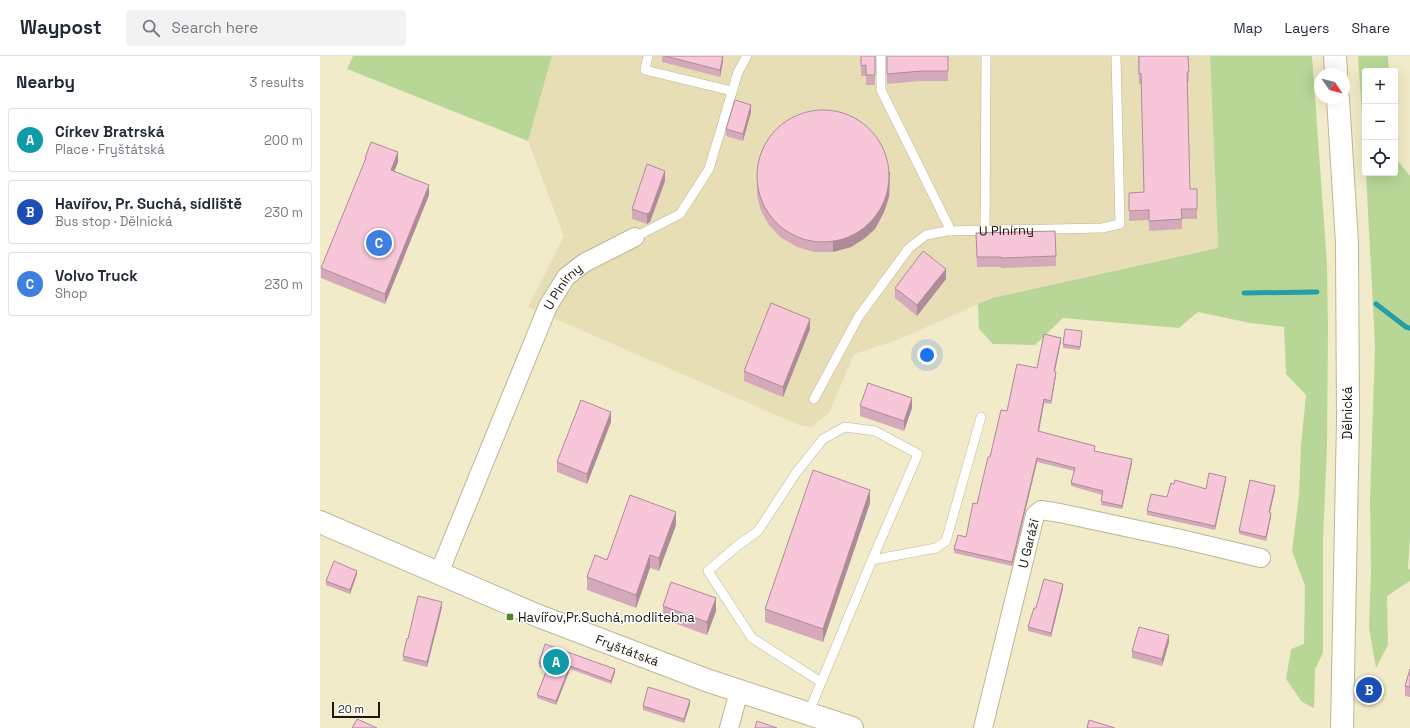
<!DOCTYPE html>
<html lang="en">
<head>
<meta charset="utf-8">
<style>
	body { margin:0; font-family:"Space Grotesk",sans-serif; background:#f2f2f3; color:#1f2937 }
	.controls { position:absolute; right:12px; top:12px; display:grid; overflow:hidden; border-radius:4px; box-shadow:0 4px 16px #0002 }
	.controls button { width:36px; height:36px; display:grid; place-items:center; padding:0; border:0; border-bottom:1px solid #e0e1e3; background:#fff; color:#1f2937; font:20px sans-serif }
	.compass { position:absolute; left:994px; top:12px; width:36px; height:36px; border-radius:50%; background:#fff; box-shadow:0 4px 16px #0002; rotate:125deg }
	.scale { position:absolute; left:12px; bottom:10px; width:48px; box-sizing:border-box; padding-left:4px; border:2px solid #1b180c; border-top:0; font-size:11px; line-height:14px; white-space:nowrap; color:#1b180c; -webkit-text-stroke:3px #fff; paint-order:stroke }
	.you { position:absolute; left:607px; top:299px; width:14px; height:14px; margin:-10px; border:3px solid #fff; border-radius:50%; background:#1a73e8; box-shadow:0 0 0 6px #1a73e833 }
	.badge { display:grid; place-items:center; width:26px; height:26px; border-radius:50%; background:#1a73e8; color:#fff; font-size:13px; font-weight:700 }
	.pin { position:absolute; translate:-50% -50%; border:2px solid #fff; box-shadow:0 1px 4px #0006 }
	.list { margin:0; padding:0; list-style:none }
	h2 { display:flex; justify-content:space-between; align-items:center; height:52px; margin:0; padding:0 16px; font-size:17px }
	h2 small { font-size:13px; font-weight:400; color:#747a83 }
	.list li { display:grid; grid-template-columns:26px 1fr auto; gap:12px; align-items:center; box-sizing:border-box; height:64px; margin:0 8px 8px; padding:0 8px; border:1px solid #e0e1e3; border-radius:4px }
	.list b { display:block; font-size:15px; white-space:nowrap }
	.list p { margin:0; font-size:13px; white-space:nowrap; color:#747a83 }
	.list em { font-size:13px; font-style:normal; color:#747a83 }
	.icon { flex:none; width:22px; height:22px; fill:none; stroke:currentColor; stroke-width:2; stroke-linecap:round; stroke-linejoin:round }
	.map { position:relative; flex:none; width:1090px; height:672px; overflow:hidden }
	header { display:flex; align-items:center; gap:24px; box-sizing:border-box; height:56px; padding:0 20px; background:#fff; border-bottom:1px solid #e0e1e3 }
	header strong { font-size:19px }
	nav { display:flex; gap:22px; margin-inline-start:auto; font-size:14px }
	.search { width:280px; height:36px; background:#f2f2f3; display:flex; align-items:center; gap:10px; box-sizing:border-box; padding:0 14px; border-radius:4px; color:#747a83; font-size:15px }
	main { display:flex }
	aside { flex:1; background:#fff }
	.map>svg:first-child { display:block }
	.built { fill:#e7deb5 }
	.green { fill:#b8d796 }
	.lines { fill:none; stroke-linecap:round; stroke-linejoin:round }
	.stream { stroke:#269da7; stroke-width:5 }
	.service-casing { stroke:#bdb695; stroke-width:10 }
	.minor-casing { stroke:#bdb695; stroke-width:20 }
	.tertiary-casing { stroke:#bdb695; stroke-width:24 }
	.service { stroke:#fff; stroke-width:9 }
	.minor { stroke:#fff; stroke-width:18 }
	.tertiary { stroke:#fff; stroke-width:22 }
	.wall { fill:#d4aabb }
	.shaded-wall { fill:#ad8b98 }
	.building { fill:#f7c6d9; stroke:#ad8b98 }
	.poi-dot { fill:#50861f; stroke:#fff; stroke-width:1.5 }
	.labels { text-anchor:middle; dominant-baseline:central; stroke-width:3; stroke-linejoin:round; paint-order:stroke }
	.street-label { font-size:13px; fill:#1b180c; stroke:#fff }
	.poi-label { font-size:13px; fill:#1b180c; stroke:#fff; text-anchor:start }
</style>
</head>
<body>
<header>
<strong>Waypost</strong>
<div class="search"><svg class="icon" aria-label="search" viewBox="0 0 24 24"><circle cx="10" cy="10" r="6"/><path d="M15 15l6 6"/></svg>Search here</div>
<nav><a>Map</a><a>Layers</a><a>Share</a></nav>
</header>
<main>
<aside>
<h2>Nearby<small>3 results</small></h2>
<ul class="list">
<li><span class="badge" style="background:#0f9aa8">A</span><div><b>Církev Bratrská</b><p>Place · Fryštátská</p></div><em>200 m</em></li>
<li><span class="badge" style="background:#1a4fb4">B</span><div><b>Havířov, Pr. Suchá, sídliště</b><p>Bus stop · Dělnická</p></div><em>230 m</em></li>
<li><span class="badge" style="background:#3f7fe0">C</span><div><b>Volvo Truck</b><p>Shop</p></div><em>230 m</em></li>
</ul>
</aside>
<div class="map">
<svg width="1090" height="672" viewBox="0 0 1090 672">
	<rect width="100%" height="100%" fill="#f2ebc9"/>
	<path class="built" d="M232,0h658l8,192 -226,50 -95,42 -43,14 -25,59 -18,14 -12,-2 -271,-118 36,-71 -36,-95z"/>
	<path class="green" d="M33,0h199l-24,85 -181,-72z
		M890,0h102l15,208 1,64 -1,119 -4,93v113l-8,16 -1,39 -12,-6 -16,-23 5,-30 13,-5 1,-58 -13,-35 7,-56 2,-50 5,-50 -20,-21 -2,-47 -34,-4 -52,-11 -19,16 -116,-10 -28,27 -42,-1 -14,-15 -1,-25 14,-6 226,-50z
		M1038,0h30l1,15h-24v88z
		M1075,76l3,29 12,15v361l-2,31 2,2v11l-23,15 1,49 -12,23 -7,-40 2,-57 -1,-72 5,-154 -9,-172h29z"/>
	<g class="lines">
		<path class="stream" d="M924,237l73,-1
			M1056,248l30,23 4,1"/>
		<g class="service-casing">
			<g id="service">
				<path d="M328,0l-3,14 87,21"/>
				<path d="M561,0v34l70,141"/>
				<path d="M665,175l1,-175"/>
				<path d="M315,181l45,-23 29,-45 29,-97 9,-16"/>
				<path id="s1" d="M494,343l45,-83 50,-68 17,-13 21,-4 155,-3 18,-4 -4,-168"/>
				<path d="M501,626l-69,-44 -44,-67 29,-25 21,-15 38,-58 27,-34 22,-12 30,4 43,23 -46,106"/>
				<path d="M488,658l64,-154 64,-12 10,-7 35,-124"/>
			</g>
		</g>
		<g class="minor-casing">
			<g id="minor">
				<path id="s2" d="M119,517l109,-267 18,-29 18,-14 51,-26"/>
				<path d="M409,672l10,-37"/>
				<path id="s3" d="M663,672l52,-213 6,-5 19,3 121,26 80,19"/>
			</g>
		</g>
		<g class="tertiary-casing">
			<g id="tertiary">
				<path d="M1015,0l1,18"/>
				<path d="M1018,42l9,145 1,177 -6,308"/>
				<path id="s4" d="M0,466l216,93 170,65 146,48"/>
			</g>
		</g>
		<use href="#service" class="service"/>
		<use href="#minor" class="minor"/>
		<use href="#tertiary" class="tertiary"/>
	</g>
	<path class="wall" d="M342,0h61v5l-3,16 -58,-15z
		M541,0h14v29h-9v-9h-5z
		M567,0h61v25h-27l-34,3z
		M818,0h50l1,26h-2l3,107 7,20v10h-15v10l-33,2v-11l-20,1v-28l15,-1 -3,-108h-2z
		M431,56l-8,29 -17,-5v-7z
		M45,102l33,4 -4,9 35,24 -44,109 -64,-26v-10l44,-106z
		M437,109l133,16 -1,16 -5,15 -9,17 -10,9 -14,9 -18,5h-19l-17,-5 -17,-10 -11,-12 -8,-14 -4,-16z
		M345,125l-15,41 -3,2 -15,-5v-10z
		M656,187l80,13v10l-55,2v-1h-24z
		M626,223l-29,37 -22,-18v-10z
		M490,273l-27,68 -39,-16v-10z
		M762,279l-2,15 -17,-2v-4z
		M741,285l-6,30 1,4 -5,29 -7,-1 -5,29 56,17v2l37,12 -10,46 -21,-4 1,-10 -31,-9v-3l3,-12 -37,-9 -25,104 -58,-13v-4l12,-12 11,-33 13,-47 17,-46 30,-43z
		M540,350l52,2 -8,23 -44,-15z
		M291,366l-24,62 -30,-12v-10z
		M906,424l-11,50 -68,-15v-4l20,-14 7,-13 32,5z
		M955,434l-5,22 1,4 -5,25 -27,-7v-3z
		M550,447l-47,139 -58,-20v-13z
		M356,469l-17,46 -9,-3 -14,40 -49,-18v-13l20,-17z
		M37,518l-7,20 -24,-9v-4z
		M743,532l-12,49 -23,-6v-4l8,-19z
		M343,550l53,5 -9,24 -44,-16z
		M122,551l-15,60 -24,-6v-5z
		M849,586l-7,24 -30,-8v-7z
		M225,588l70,28 -4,12 -41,-15 -14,36 -19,-7v-3l10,-25 -8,-3v-4z
		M1090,613v28l-5,-1v-10z
		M370,648l-6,19 -41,-13v-4z"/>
	<path class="shaded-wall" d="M403,0v5l-3,16v-7z
		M431,49v7l-8,29v-7z
		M78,96v10l-7,18v-10z
		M345,115v10l-15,41 -3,2v-10z
		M570,115l-1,26 -5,15 -9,17 -10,9 -14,9 -18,5v-10z
		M109,129v10l-44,109v-10z
		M626,213v10l-29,37v-11z
		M490,263v10l-27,68v-10z
		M741,282v3l-7,34v-4z
		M736,316v3l-5,29v-3z
		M592,342v10l-8,23v-10z
		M724,343v4l-6,32v-4z
		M291,356v10l-24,62v-10z
		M717,402v4l-25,104v-4z
		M812,403v4l-10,46v-3z
		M906,421v3l-11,50v-4z
		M955,430v4l-6,26v-4z
		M550,434v13l-47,139v-13z
		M356,456v13l-17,46v-13z
		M951,457v3l-5,25v-4z
		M330,499v13l-14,40v-13z
		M37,515v3l-7,20v-4z
		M743,528v4l-12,49v-4z
		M396,542v13l-9,24v-13z
		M122,546v5l-15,60v-5z
		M849,579v7l-7,24v-7z
		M250,610v3l-14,36v-4z
		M295,613v3l-4,12v-3z
		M370,644v4l-6,19v-4z"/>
	<path class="building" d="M345,0h58l-3,14z
		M541,0h14v19h-9v-10l-5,1z
		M567,0h61v15h-27l-34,3z
		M819,0h49l1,16h-2l3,117h7v20h-16l1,10 -33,2v-11l-20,1v-18l15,-1 -3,-119 -2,1z
		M415,44l16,5 -8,29 -17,-5z
		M437 120a66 66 0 1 1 132 0a66 66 0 1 1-132 0Z
		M51,86l27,10 -7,18 38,15 -44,109 -64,-26 45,-110h-1z
		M327,108l18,7 -15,41 -3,2 -15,-5z
		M735,175l1,25 -55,2v-1h-24l-1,-24z
		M603,195l23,18 -29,36 -22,-17z
		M451,247l39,16 -27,68 -39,-16z
		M745,273l17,2 -2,16 -17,-3z
		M724,278l17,4 -7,33 2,1 -5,29 -7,-2 -6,32 57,15 -1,5 38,8 -10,47 -21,-5 2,-10 -32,-8 4,-15 -38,-10 -25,104 -58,-13 4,-14 8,2 7,-34 4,1 11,-47h2l11,-47 6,1 10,-47 20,4z
		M548,327l44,15 -8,23 -44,-15z
		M261,344l30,12 -24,62 -30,-12z
		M493,414l57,20 -47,139 -58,-20z
		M889,417l17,4 -11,49 -68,-15 4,-17 16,3 4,-14 3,1 1,-4 31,9z
		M930,424l25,6 -6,26 2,1 -5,24 -27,-6z
		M310,439l46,17 -17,46 -9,-3 -14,40 -49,-18 8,-22 12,5z
		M14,505l23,10 -7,19 -24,-9z
		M724,523l19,5 -12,49 -23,-6 6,-19h2z
		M351,526l45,16 -9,24 -44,-16z
		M98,540l24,6 -15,60 -24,-6 4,-18 1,1z
		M819,571l30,8 -7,24 -30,-8z
		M225,588l70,25 -4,12 -41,-15 -14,35 -19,-6 11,-28 -9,-4z
		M1090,613v18l-5,-1z
		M328,631l42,13 -6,19 -41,-13z
		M37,663l20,9h-25z
		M769,664l26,8h-28z
		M437,665l20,7h-22z"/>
	<rect class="poi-dot" x="186" y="557" width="8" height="8" rx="2"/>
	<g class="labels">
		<g class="street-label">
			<text stroke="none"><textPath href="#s1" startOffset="281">U Plnírny</textPath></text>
			<text stroke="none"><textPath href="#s2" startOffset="313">U Plnírny</textPath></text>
			<text transform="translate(1027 357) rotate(-90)">Dělnická</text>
			<text stroke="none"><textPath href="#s3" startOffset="190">U Garáží</textPath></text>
			<text stroke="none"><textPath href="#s4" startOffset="333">Fryštátská</textPath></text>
		</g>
		<g class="poi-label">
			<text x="198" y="561">Havířov,Pr.Suchá,modlitebna</text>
		</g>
	</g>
</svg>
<div class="controls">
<button>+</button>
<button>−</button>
<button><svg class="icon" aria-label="locate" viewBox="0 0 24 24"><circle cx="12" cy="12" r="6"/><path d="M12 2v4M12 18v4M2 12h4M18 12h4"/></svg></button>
</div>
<svg class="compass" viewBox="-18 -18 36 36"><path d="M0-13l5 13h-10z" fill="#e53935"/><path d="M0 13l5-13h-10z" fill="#747a83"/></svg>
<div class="scale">20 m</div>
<div class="you"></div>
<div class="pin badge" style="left:236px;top:606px;background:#0f9aa8">A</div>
<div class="pin badge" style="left:1049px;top:634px;background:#1a4fb4">B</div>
<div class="pin badge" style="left:59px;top:187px;background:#3f7fe0">C</div>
</div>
</main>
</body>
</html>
